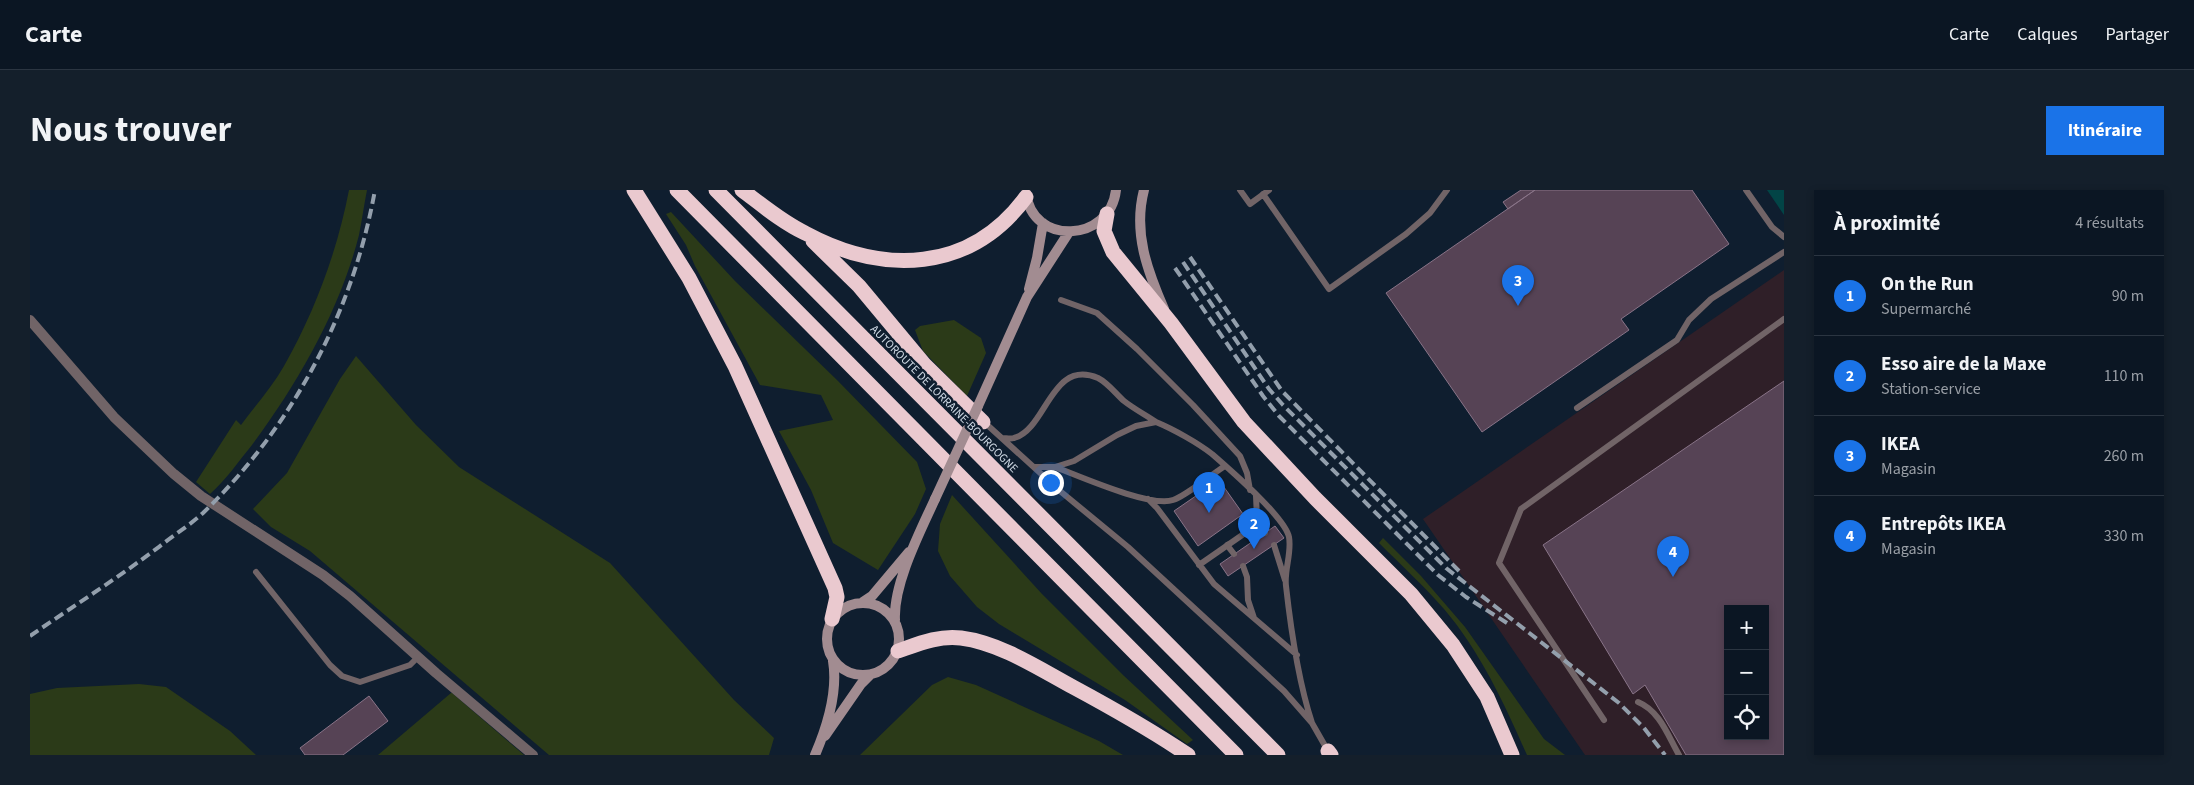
<!DOCTYPE html>
<html lang="fr">
<head>
<meta charset="utf-8">
<style>
	body { margin:0; font-family:"Source Sans 3",sans-serif; background:#141f2b; color:#f1f3f6 }
	.controls { position:absolute; right:15px; bottom:15px; display:grid; overflow:hidden; border-radius:0px; box-shadow:0 2px 8px #0003 }
	.controls button { width:45px; height:45px; display:grid; place-items:center; padding:0; border:0; border-bottom:1px solid #2b3541; background:#0b1623; color:#f1f3f6; font:25px sans-serif }
	.you { position:absolute; left:1020px; top:292px; width:18px; height:18px; margin:-12px; border:4px solid #fff; border-radius:50%; background:#1a73e8; box-shadow:0 0 0 8px #1a73e833 }
	.badge { display:grid; place-items:center; width:32px; height:32px; border-radius:50%; background:#1a73e8; color:#fff; font-size:16px; font-weight:700 }
	.pin { position:absolute; translate:-50% -41px; filter:drop-shadow(0 1px 2px #0008) }
	.pin::after { content:''; position:absolute; top:26px; width:18px; height:15px; background:inherit; clip-path:polygon(0 0,100% 0,50% 100%) }
	.list { margin:0; padding:0; list-style:none }
	h2 { display:flex; justify-content:space-between; align-items:center; height:65px; margin:0; padding:0 20px; font-size:21px }
	h2 small { font-size:16px; font-weight:400; color:#9a9fa6 }
	.list li { display:grid; grid-template-columns:32px 1fr auto; gap:15px; align-items:center; box-sizing:border-box; height:80px; padding:0 20px; border-top:1px solid #2b3541 }
	.list b { display:block; font-size:19px; white-space:nowrap }
	.list p { margin:0; font-size:16px; white-space:nowrap; color:#9a9fa6 }
	.list em { font-size:16px; font-style:normal; color:#9a9fa6 }
	.icon { flex:none; width:28px; height:28px; fill:none; stroke:currentColor; stroke-width:2; stroke-linecap:round; stroke-linejoin:round }
	.map { position:relative; flex:none; width:1754px; height:565px; overflow:hidden; border-radius:0px }
	header { display:flex; align-items:center; gap:30px; box-sizing:border-box; height:70px; padding:0 25px; background:#0b1623; border-bottom:1px solid #2b3541 }
	header strong { font-size:24px }
	nav { display:flex; gap:28px; margin-inline-start:auto; font-size:18px }
	.intro { display:flex; align-items:center; justify-content:space-between; box-sizing:border-box; height:120px; padding:0 30px }
	h1 { margin:0; font-size:35px }
	.button { padding:12px 22px; border-radius:0px; background:#1a73e8; color:#fff; font-size:18px; font-weight:700 }
	main { display:flex; gap:30px; padding:0 30px }
	aside { flex:1; background:#0b1623; border-radius:0px; box-shadow:0 2px 8px #0003 }
	.map>svg:first-child { display:block }
	.industrial { fill:#2f1f28; fill-rule:evenodd }
	.green { fill:#2b3a18 }
	.water { fill:#024446 }
	.building { fill:#564355; stroke:#897488; fill-rule:evenodd }
	.lines { fill:none; stroke-linecap:round; stroke-linejoin:round }
	.lane { stroke:#716467; stroke-width:6 }
	.street { stroke:#716467; stroke-width:10 }
	.secondary { stroke:#a28c91; stroke-width:10 }
	.highway { stroke:#eac9cf; stroke-width:15 }
	.rail { stroke:#939fac; stroke-width:4; stroke-dasharray:10 5; stroke-linecap:butt }
	.secondary-bridge { stroke:#a28c91; stroke-width:10 }
	.labels { text-anchor:middle; dominant-baseline:central; stroke-width:5; stroke-linejoin:round; paint-order:stroke }
	.street-label { font-size:12px; fill:#cfd9e4; stroke:#0f1e2f }
</style>
</head>
<body>
<header>
<strong>Carte</strong>
<nav><a>Carte</a><a>Calques</a><a>Partager</a></nav>
</header>
<div class="intro"><h1>Nous trouver</h1><a class="button">Itinéraire</a></div>
<main>
<div class="map">
<svg width="1754" height="565" viewBox="0 0 1754 565">
	<rect width="100%" height="100%" fill="#0f1e2f"/>
	<path class="industrial" d="M1754,80v485h-199l-162,-236zM1698,419h37v127h-37z"/>
	<path class="green" d="M319,0h18c-3,15 -5,30 -8,45 -19,75 -61,148 -107,210 -14,17 -26,35 -42,49l-14,-12 40,-62 5,5c14,-19 31,-38 43,-59 31,-55 53,-114 65,-176z
		M641,22l64,69 103,100 79,81 9,27 -11,25 -37,56 -45,-27 -22,-53 -32,-59 54,-11 -12,-25 -61,-10 -65,-119 -9,-21 -20,-31z
		M924,130l27,18 5,15 -19,43 -44,-45 -8,-21 5,-4z
		M326,166l60,69 43,42 151,96 124,137 40,38 -5,17h-220l-239,-204 -39,-24 -18,-18 34,-36 53,-94z
		M922,305l90,99 81,81 70,65 -6,4 -62,-44 -126,-76 -22,-17 -27,-31 -12,-25 2,-27z
		M1353,348l38,38 44,51 79,112 21,16h-38c-22,-50 -47,-104 -83,-146 -20,-23 -43,-44 -65,-66z
		M918,487l28,8 123,56 24,14h-263l72,-70z
		M109,494l27,3 64,44 26,24h-226v-61l27,-6z
		M422,503l72,62h-146l73,-62z"/>
	<path class="water" d="M1737,0h17v25z"/>
	<path class="building" d="M1491,0h14l-27,19 -5,-7z
		M1505,0h157l37,54 -108,75 8,11 -147,102 -96,-139z
		M1754,191v374h-98l-41,-70 -12,9 -90,-149zM1698,419h37v127h-37z
		M1189,290l24,34 -45,32 -24,-35z
		M1245,336l9,12 -56,38 -8,-12z
		M339,506l19,25 -45,34h-38l-5,-7z"/>
	<g class="lines">
		<path class="lane" d="M1210,0l10,14 19,-14
			M1716,0l26,37 12,10
			M1233,4l66,95 77,-55 24,-21 17,-23
			M1031,110l36,13 40,36 56,56 47,51 7,17 3,17
			M1547,218l100,-68 12,-20 22,-21 73,-47
			M954,232l76,69 68,56 156,144 28,32 16,28
			M972,248c4,0 9,1 12,0 33,-9 37,-80 84,-60 10,5 18,16 26,23 10,8 22,14 32,21
			M1005,277h20l19,-6 43,-26 19,-9 20,-4c17,7 42,21 56,32 17,15 73,63 77,83 3,16 -5,33 -3,49 5,45 12,94 26,137
			M1025,277c24,9 96,41 118,33 13,-4 39,-26 52,-34
			M1226,306l1,22 8,15
			M1118,309l9,9 57,76 83,71
			M1197,355l7,9
			M1244,355l11,35
			M1169,375l49,-34 9,-13
			M1213,376l4,11 1,23 6,18
			M226,382l74,93 12,11 18,6 50,-17 8,-8
			M1608,512c22,9 30,34 41,53
			M1574,530l-105,-157 22,-54 263,-190"/>
		<path class="street" d="M0,130l84,97 60,57 27,22 122,79 27,21 86,77 97,82"/>
		<path class="secondary" d="M1114,0c-11,42 3,80 20,119
			M996,3c6,53 84,50 90,-3
			M999,99l8,-31 6,-35
			M948,216l49,-109 42,-65
			M833,412l9,-6 37,-44
			M797 449a36 36 0 1 1 72 0a36 36 0 1 1-72 0Z
			M865,430c-2,-36 25,-88 40,-121
			M795,546l36,-52 9,-9
			M785,565c12,-28 23,-64 18,-94"/>
		<path class="highway" d="M604,0l55,88 46,88 100,222 2,9 -5,22
			M647,0l559,565
			M686,0l562,565
			M712,0c20,15 40,32 63,43 78,42 165,40 221,-36
			M1077,24l-3,17 9,21 58,71 73,99 71,76 96,96 42,51 34,52 25,58
			M783,51l46,45 65,78 59,58
			M868,461c20,-7 41,-16 63,-13 39,5 77,30 112,49 39,21 78,43 115,68
			M1298,561l3,4"/>
		<path class="rail" d="M1160,67l92,134 179,182
			M1153,72l86,127 14,16 163,163 173,135 25,25 21,27
			M1145,78l88,128 16,20 159,159 28,22 41,26
			M0,446c45,-31 91,-60 134,-93 13,-10 27,-19 39,-30 90,-87 150,-201 172,-323"/>
		<path class="secondary-bridge" d="M905,309l43,-93"/>
	</g>
	<g class="labels">
		<g class="street-label">
			<text transform="translate(914 209) rotate(45)">AUTOROUTE DE LORRAINE-BOURGOGNE</text>
		</g>
	</g>
</svg>
<div class="controls">
<button>+</button>
<button>−</button>
<button><svg class="icon" aria-label="locate" viewBox="0 0 24 24"><circle cx="12" cy="12" r="6"/><path d="M12 2v4M12 18v4M2 12h4M18 12h4"/></svg></button>
</div>
<div class="you"></div>
<div class="pin badge" style="left:1179px;top:323px">1</div>
<div class="pin badge" style="left:1224px;top:359px">2</div>
<div class="pin badge" style="left:1488px;top:116px">3</div>
<div class="pin badge" style="left:1643px;top:387px">4</div>
</div>
<aside>
<h2>À proximité<small>4 résultats</small></h2>
<ul class="list">
<li><span class="badge">1</span><div><b>On the Run</b><p>Supermarché</p></div><em>90 m</em></li>
<li><span class="badge">2</span><div><b>Esso aire de la Maxe</b><p>Station-service</p></div><em>110 m</em></li>
<li><span class="badge">3</span><div><b>IKEA</b><p>Magasin</p></div><em>260 m</em></li>
<li><span class="badge">4</span><div><b>Entrepôts IKEA</b><p>Magasin</p></div><em>330 m</em></li>
</ul>
</aside>
</main>
</body>
</html>
